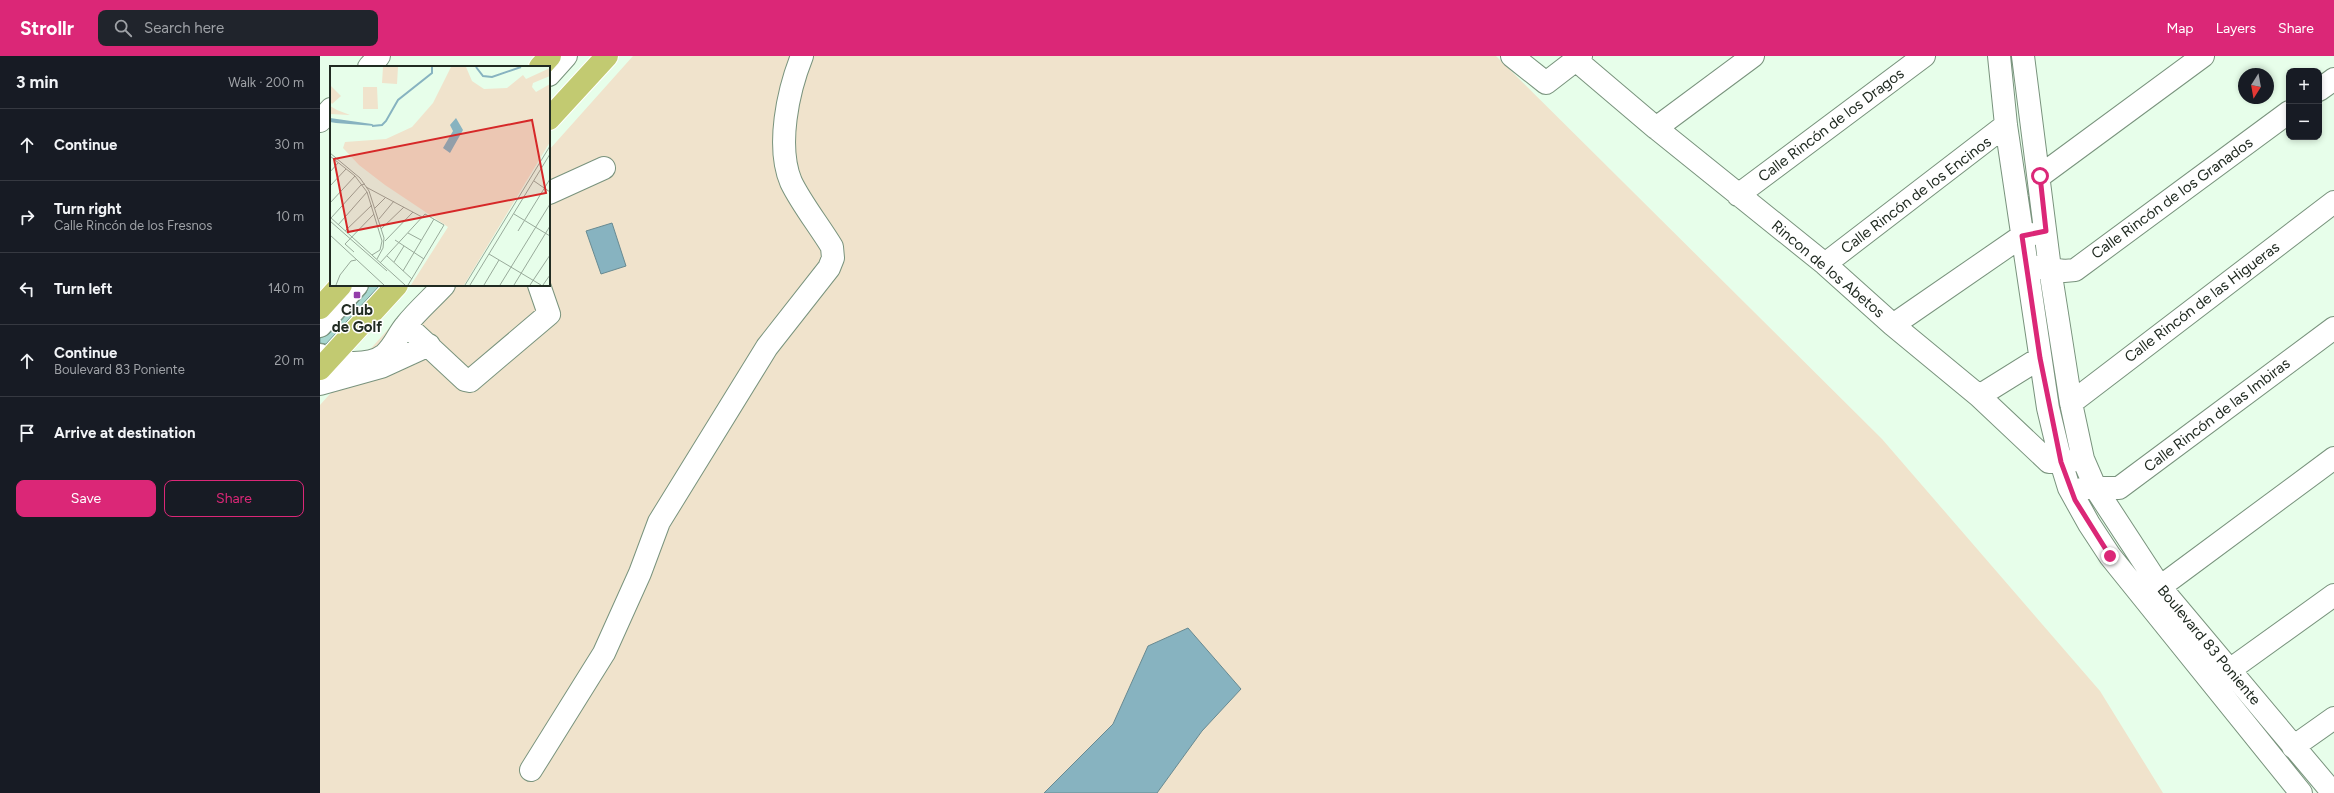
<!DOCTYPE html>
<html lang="en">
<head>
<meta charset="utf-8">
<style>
	body { margin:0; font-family:Figtree,sans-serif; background:#20242c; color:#f1f3f6 }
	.controls { position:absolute; right:12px; top:12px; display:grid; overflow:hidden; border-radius:8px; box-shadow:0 2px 6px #0003 }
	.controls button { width:36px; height:36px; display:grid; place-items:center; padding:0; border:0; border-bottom:1px solid #363941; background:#171b24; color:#f1f3f6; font:20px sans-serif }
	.compass { position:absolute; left:1918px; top:12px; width:36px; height:36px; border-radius:50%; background:#171b24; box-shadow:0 2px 6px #0003; rotate:191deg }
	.stop { position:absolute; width:12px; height:12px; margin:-9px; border:3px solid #db2777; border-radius:50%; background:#fff }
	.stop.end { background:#db2777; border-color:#fff; box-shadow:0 1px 4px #0008 }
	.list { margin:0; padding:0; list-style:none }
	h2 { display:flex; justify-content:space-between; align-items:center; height:52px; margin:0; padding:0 16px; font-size:17px }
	h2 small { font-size:13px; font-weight:400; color:#9ea1a6 }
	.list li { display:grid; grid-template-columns:26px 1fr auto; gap:12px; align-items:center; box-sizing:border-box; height:72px; padding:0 16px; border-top:1px solid #363941 }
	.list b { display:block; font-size:15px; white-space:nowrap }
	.list p { margin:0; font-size:13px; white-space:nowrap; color:#9ea1a6 }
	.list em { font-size:13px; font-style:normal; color:#9ea1a6 }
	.actions { display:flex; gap:8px; padding:12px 16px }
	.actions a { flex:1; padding:9px 0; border:1px solid #db2777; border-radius:8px; text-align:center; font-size:14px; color:#db2777 }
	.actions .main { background:#db2777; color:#fff }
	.icon { flex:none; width:22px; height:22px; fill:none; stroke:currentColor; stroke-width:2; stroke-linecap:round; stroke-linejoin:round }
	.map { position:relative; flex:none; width:2014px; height:737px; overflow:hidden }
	header { display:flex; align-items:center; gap:24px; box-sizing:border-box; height:56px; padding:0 20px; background:#db2777; color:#fff }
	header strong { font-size:19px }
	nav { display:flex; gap:22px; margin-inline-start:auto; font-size:14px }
	.search { width:280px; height:36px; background:#20242c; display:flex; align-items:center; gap:10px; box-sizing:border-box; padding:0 14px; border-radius:8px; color:#9ea1a6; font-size:15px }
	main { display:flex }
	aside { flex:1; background:#171b24 }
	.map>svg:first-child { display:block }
	.green { fill:#f0e3cc }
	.water { fill:#87b3c0; stroke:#688a91 }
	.building { fill:#a8d7cf; stroke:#739992 }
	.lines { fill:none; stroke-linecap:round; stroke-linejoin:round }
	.minor-casing { stroke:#79937d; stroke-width:24 }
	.major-casing { stroke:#fff; stroke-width:24 }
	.minor { stroke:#fff; stroke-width:22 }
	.major { stroke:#c2ca71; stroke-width:22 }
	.route { stroke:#db2777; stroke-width:5 }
	.poi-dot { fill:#943daa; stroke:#fff; stroke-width:1.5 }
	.labels { text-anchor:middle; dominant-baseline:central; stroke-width:3; stroke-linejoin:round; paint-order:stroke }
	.street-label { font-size:15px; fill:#212b22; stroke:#fff }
	.poi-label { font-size:15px; font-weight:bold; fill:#212b22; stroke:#fff }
	.inset-river { fill:none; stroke:#87b3c0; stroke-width:2 }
	.inset-road { fill:none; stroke:#98aa9a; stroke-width:1 }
	.view { fill:#d62828; fill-opacity:0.15; stroke:#d62828; stroke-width:2 }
	.inset-edge { fill:none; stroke:#212b22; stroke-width:2 }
</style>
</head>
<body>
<header>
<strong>Strollr</strong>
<div class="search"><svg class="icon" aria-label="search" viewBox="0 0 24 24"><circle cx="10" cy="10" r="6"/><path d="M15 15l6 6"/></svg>Search here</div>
<nav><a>Map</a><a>Layers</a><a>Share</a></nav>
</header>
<main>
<aside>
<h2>3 min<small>Walk · 200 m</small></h2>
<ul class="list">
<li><svg class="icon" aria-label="ahead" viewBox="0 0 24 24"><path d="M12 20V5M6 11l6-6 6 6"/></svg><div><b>Continue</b></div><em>30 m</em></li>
<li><svg class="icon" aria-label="right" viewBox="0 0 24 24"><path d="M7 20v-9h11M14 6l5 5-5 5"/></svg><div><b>Turn right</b><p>Calle Rincón de los Fresnos</p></div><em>10 m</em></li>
<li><svg class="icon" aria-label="left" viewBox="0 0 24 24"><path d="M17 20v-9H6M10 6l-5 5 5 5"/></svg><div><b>Turn left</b></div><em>140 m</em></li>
<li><svg class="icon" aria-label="ahead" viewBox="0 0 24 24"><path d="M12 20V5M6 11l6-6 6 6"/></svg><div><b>Continue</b><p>Boulevard 83 Poniente</p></div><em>20 m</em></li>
<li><svg class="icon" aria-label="arrive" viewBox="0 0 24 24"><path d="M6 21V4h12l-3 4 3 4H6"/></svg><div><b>Arrive at destination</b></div></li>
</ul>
<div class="actions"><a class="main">Save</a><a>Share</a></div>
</aside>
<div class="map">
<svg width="2014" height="737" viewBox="0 0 2014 737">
	<rect width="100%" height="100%" fill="#e7feea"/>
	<path class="green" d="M313,0h863l386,383 218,252 63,102h-1843v-388l108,-120h121v-135z"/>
	<path class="water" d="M292,167l14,43 -25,8 -15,-43z
		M868,572l53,61 -39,42 -45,62h-113l69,-69 35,-78z"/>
	<path class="building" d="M49,229h11l-54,59 -6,-1v-5l9,-4 37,-41z"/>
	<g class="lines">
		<g class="minor-casing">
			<path id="minor" d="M1192,0l34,27 35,-27
				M1679,0l7,69 42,283 13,54 8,26 20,36 21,32 191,237
				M1703,0l27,213 21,134 12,56 13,30 64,98 173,206
				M1256,4l80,68 169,136 68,61 86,71 70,66 23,-1
				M49,11l10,-11
				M229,19l17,-19
				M1999,34l15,-11
				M0,65l11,-12
				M1336,72l97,-72
				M1720,120l163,-120
				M229,137l55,-25
				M1418,139l186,-139
				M1505,208l181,-139
				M1716,211l28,4 11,-1 214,-158
				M86,269l59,55 5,1 79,-67 -10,-29
				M1573,269l129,-89 12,-2
				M0,270l37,-41
				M0,299c14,10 51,11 64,0 10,-8 14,-21 22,-30 11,-14 26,-27 38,-40
				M0,328l61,-17 48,-22
				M1659,340l61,-38
				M1751,347l263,-201
				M1764,432h35l215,-160
				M1840,531l174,-129
				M1911,613l103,-74
				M1973,691l41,-29
				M211,714l73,-117 36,-80 19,-51 108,-175 62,-79 4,-10 -1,-11c-12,-20 -31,-44 -41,-65 -15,-36 -3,-91 11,-126"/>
		</g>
		<g class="major-casing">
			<path id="major" d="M220,11l10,-11
				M229,63l58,-63
				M0,252l21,-23
				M0,313l77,-84"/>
		</g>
		<use href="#minor" class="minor"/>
		<use href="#major" class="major"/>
	</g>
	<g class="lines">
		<path class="route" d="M1720,120l6,55 -24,5 18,122 21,104 14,38 35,56"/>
	</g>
	<rect class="poi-dot" x="33" y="235" width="8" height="8" rx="2"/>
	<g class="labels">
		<g class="street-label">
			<text transform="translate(1511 69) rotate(-37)">Calle Rincón de los Dragos</text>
			<text transform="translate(1596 139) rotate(-37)">Calle Rincón de los Encinos</text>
			<text transform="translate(1852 142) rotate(-36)">Calle Rincón de los Granados</text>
			<text transform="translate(1508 213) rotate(40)">Rincon de los Abetos</text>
			<text transform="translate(1882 246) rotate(-37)">Calle Rincón de las Higueras</text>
			<text transform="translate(1897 359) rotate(-37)">Calle Rincón de las Imbiras</text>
			<text transform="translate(1889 589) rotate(50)">Boulevard 83 Poniente</text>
		</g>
		<g class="poi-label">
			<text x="37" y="254">Club<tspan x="37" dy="17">de Golf</tspan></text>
		</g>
	</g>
	<g transform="translate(10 10)">
		<rect width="220" height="220" fill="#e7feea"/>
		<path d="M53,1h15l-1,17 -15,-1zM121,1h15l6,14 12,8 23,-1 16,-13 3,4 24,-11v8l-17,7 -1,4 4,5 14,-8v58l-86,143h-53l37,-58 -63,-42 -26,-20 -16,-17 2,-6 41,-3 26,-12 21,-24zM0,19l11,11 -9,8 -2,-3zM33,21h14l1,22h-15zM0,40l7,4 13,5 -20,-1z" fill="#f0e3cc"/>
		<path d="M0,52l42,6 3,2 -39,-3 -6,-1zM126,52l7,12 -13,23 -7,-5 10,-17 -3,-6z" fill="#87b3c0"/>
		<path class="inset-river" d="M146,1l7,9 9,1 29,-10M42,60l10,-1 4,-4 12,-21 34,-27v-6"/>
		<path class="inset-road" d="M0,87l30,25 9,13 15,47 -1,10 -6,11M0,90l25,20 12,16 15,49 -2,9 -8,5M0,106l8,-9M204,115l16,11M0,120l16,-17M36,121l56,30M0,137l25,-27M45,142l11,-11M184,148l36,22M0,151l75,68M1,152l30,-33 4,-1M49,153l15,-18M0,155l57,50M8,159l29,-33M51,163l23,-22M15,165l27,-26M188,165l32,-52M78,167l13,7M0,169l54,50M65,174l29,19M55,175l28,-29M24,186l-9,-8 29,-30M159,188l52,31M57,190l25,23M64,196l10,-16M50,197l45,-49 19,11 -36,60M73,205l31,-52M6,219l4,-10 11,-14 5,-1M135,219l85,-139M140,219l80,-131M154,219l15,-25M170,219l50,-81M184,219l36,-59M200,219l20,-30M213,219l7,-10"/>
		<path class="view" d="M202,54l14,73 -198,39 -14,-73z"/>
		<rect width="220" height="220" class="inset-edge"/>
	</g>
</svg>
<div class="controls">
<button>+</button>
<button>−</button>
</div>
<svg class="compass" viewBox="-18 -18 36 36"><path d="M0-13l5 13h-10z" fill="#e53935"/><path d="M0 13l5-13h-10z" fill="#9ea1a6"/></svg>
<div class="stop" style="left:1720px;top:120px"></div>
<div class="stop end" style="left:1790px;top:500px"></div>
</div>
</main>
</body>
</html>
